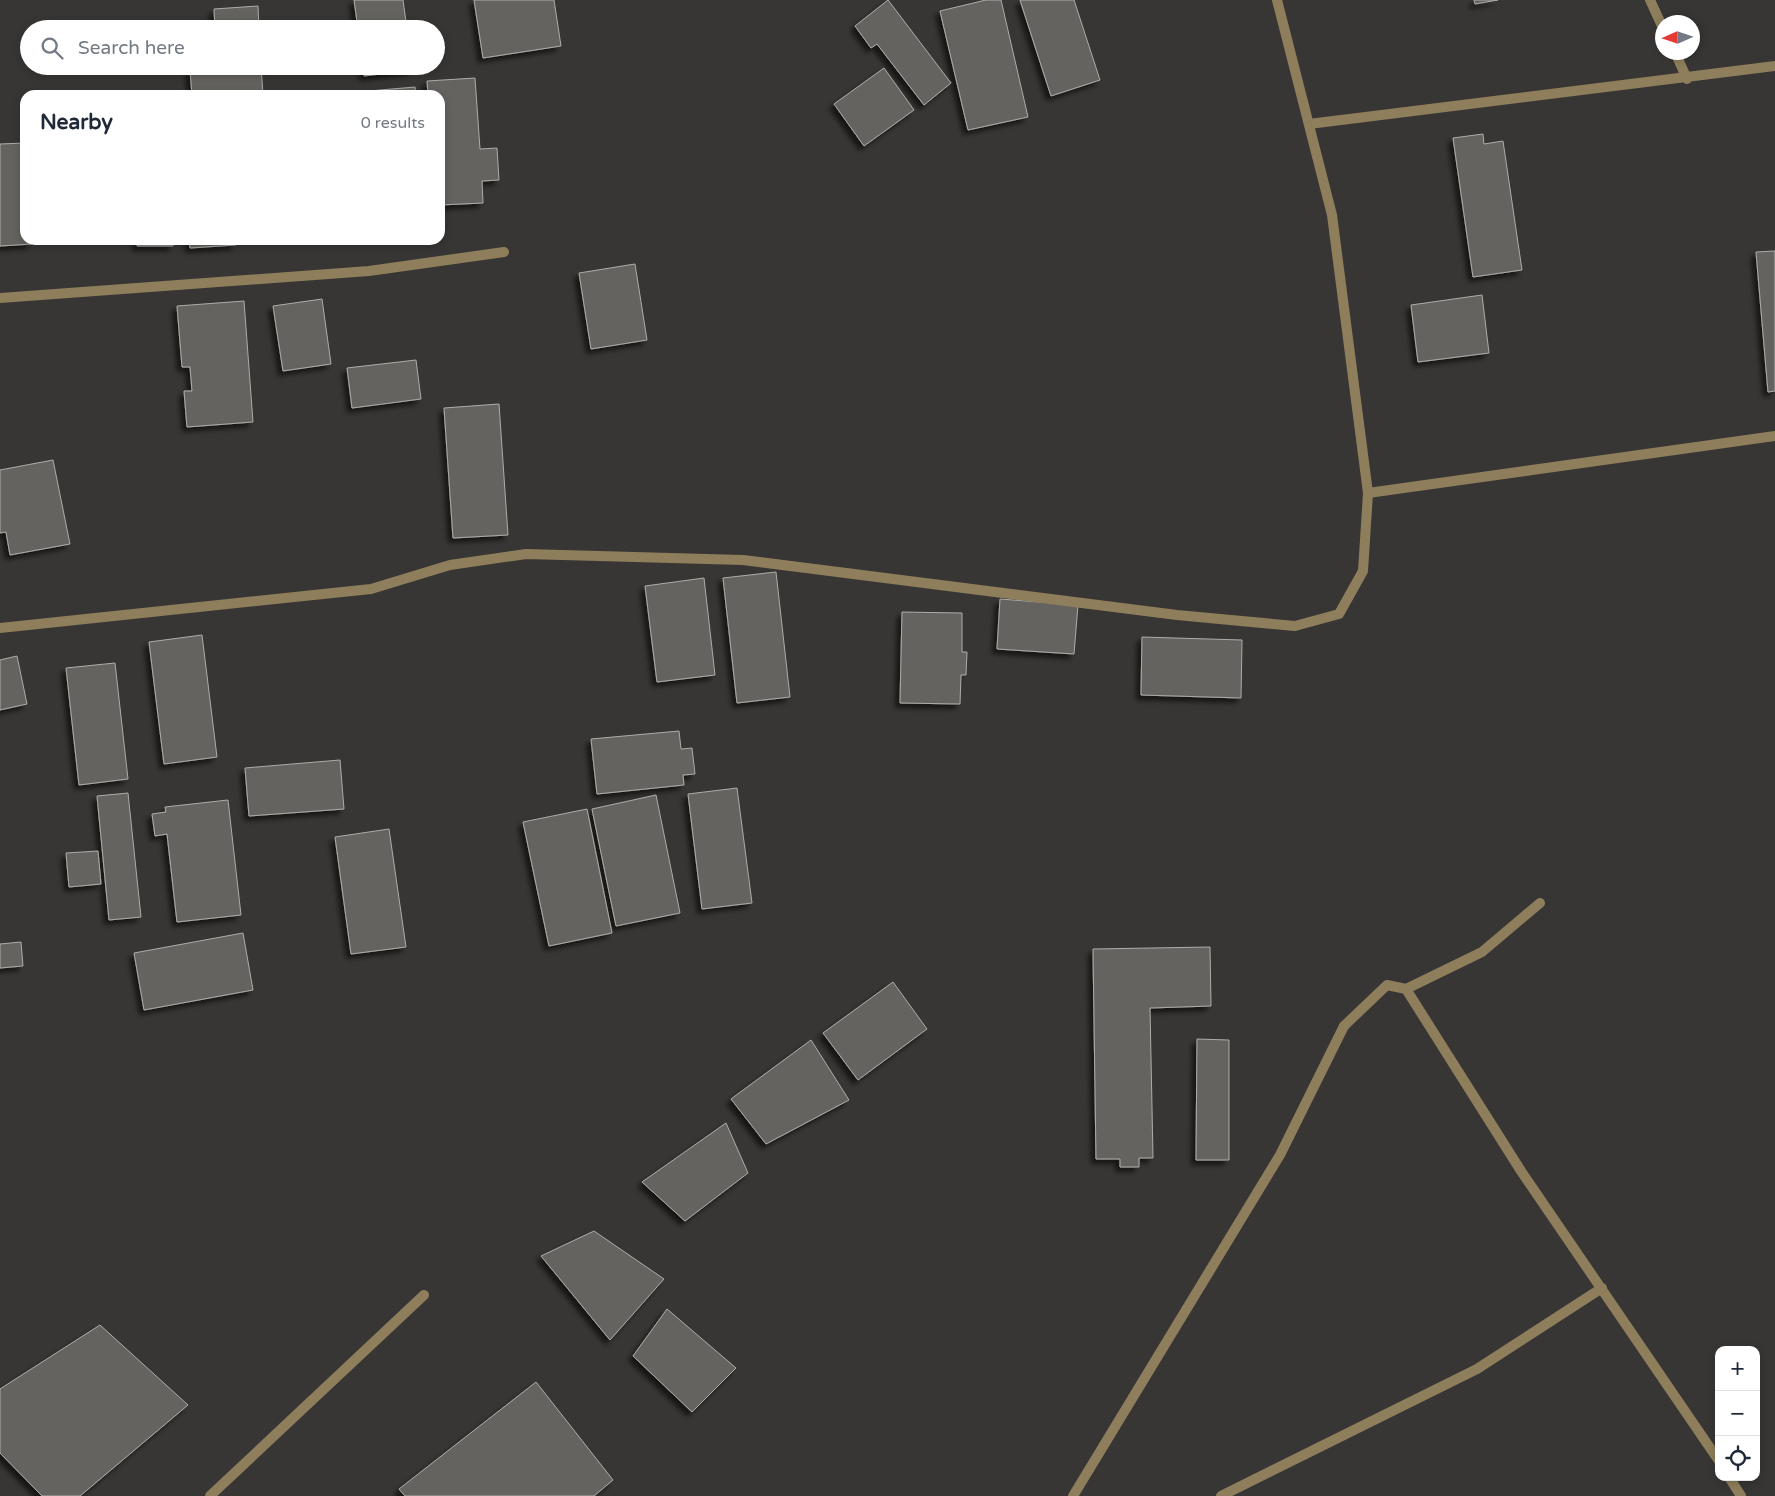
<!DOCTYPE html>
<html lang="en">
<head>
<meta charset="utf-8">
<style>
	body { margin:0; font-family:"Varela Round",sans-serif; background:#f6f6f7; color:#1f2937 }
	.controls { position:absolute; right:15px; bottom:15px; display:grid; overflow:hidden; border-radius:10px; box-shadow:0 2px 8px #0003 }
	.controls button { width:45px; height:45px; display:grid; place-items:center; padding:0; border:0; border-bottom:1px solid #e0e1e3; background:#fff; color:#1f2937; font:25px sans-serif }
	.compass { position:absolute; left:1655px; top:15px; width:45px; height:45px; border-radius:50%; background:#fff; box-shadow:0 2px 8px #0003; rotate:267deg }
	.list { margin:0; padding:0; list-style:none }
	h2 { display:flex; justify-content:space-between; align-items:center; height:65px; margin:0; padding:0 20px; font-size:21px }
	h2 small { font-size:16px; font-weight:400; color:#747a83 }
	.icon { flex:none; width:28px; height:28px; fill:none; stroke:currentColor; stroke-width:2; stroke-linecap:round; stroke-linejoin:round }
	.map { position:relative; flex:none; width:1775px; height:1496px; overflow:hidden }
	.search { position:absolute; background:#fff; box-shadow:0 2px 8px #0003; left:20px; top:20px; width:425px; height:55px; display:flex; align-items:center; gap:12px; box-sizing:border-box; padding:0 18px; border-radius:28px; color:#747a83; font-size:19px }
	.panel { position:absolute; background:#fff; box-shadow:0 2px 8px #0003; left:20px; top:90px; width:425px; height:155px; border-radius:15px }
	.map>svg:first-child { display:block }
	.building { fill:#656461; stroke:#adaca9; filter:url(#shadow) }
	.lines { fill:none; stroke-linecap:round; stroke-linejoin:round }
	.lane { stroke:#8e7e5b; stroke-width:10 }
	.street { stroke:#8e7e5b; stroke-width:10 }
</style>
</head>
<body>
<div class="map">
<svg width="1775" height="1496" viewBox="0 0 1775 1496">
	<defs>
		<filter id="shadow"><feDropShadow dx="-4.5" dy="4.5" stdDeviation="2.5" flood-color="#0009"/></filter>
	</defs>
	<rect width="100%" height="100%" fill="#383634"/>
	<path class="building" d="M354,0h49l4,29h-49z
		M474,0h80l7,46 -78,12z
		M888,0l63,83 -27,22 -47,-61 -6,4 -16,-22z
		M986,0h15l27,117 -60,13 -28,-119z
		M1020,0h54l26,80 -49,16z
		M1474,0h24l-23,4z
		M258,6l1,23h-44l-1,-20z
		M207,66h54l2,29h-71l-2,-25 17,-1z
		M363,66h49l1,4 -49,6z
		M884,68l30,42 -50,36 -30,-42z
		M475,78l5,71 17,-1 2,32 -17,1 1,22 -43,2v-110h-12l-1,-14z
		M415,87l1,8h-59v-3z
		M1483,134l1,10 19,-3 19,129 -49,7 -20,-139z
		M25,143v97h7v4l-32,2v-102z
		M137,240h36v6h-36z
		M189,240h46l1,5 -46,3z
		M1775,251v140l-7,1 -12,-140z
		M635,264l12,76 -56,9 -12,-76z
		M1482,295l7,58 -71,9 -7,-57z
		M322,299l9,65 -48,7 -10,-65z
		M244,301l9,121 -66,5 -3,-36h8l-2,-24h-8l-5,-61z
		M416,360l5,39 -69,9 -5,-40z
		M499,404l9,131 -55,3 -9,-130z
		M53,460l17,84 -60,11 -4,-23 -6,1v-63z
		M776,572l14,125 -53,6 -14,-125z
		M704,578l11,97 -58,7 -12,-96z
		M1000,599l78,6 -4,49 -77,-5z
		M902,612l60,1v39h5l-1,23h-5l-1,29 -60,-1z
		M202,635l15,122 -53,7 -15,-122z
		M1142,637l100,3 -1,58 -100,-3z
		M17,656l10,48 -27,6v-50z
		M115,663l13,116 -49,6 -13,-117z
		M679,731l2,18 11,-1 3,26 -12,1 1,10 -87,9 -6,-55z
		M340,760l4,49 -95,7 -4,-48z
		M737,788l15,115 -50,6 -14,-115z
		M128,793l13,124 -32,3 -12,-124z
		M656,795l24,118 -64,13 -24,-117z
		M228,800l13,115 -64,7 -10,-88 -12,2 -3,-22 14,-2 -1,-5z
		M587,809l25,124 -63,13 -26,-124z
		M389,829l17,118 -55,7 -16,-117z
		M98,851l3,33 -32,3 -3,-34z
		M243,933l10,57 -109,20 -10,-57z
		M21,942l2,24 -23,2v-24z
		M1210,947l1,59 -61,2 3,150h-14v9h-19v-8h-24l-3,-210z
		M893,982l34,47 -69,51 -35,-47z
		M1197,1039l32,1v120h-33z
		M811,1040l38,60 -83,44 -35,-45z
		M726,1123l22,50 -63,48 -43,-39z
		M594,1231l70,48 -54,61 -69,-84z
		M667,1309l69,59 -44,44 -59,-56z
		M100,1325l88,80 -108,91h-38l-42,-43v-64z
		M536,1382l77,98 -19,16h-189l-6,-7z"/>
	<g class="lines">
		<path class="lane" d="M210,1496l214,-201
			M1073,1496l207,-341 64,-129"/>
		<path class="street" d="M1650,0l12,26
			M1675,52l12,27
			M1309,124l466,-58
			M0,298l369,-27 135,-19
			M1368,493l407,-57
			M0,628l371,-39 79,-24 76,-11 217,6 434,55 118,11 44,-12 24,-43 5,-78 -36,-278 -55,-215
			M1540,903l-58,49 -76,37 115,182 198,290
			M1344,1026l43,-41 19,4
			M1729,1477l12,19
			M1221,1496l256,-127 125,-81"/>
	</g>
</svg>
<div class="controls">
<button>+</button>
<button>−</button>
<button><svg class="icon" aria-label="locate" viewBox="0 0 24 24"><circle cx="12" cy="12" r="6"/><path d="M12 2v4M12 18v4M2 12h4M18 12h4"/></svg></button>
</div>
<svg class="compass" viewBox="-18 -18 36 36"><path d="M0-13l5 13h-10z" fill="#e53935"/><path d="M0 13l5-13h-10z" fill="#747a83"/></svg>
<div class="search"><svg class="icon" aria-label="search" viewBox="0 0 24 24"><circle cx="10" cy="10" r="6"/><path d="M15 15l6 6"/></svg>Search here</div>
<section class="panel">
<h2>Nearby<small>0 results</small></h2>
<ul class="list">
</ul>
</section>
</div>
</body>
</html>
